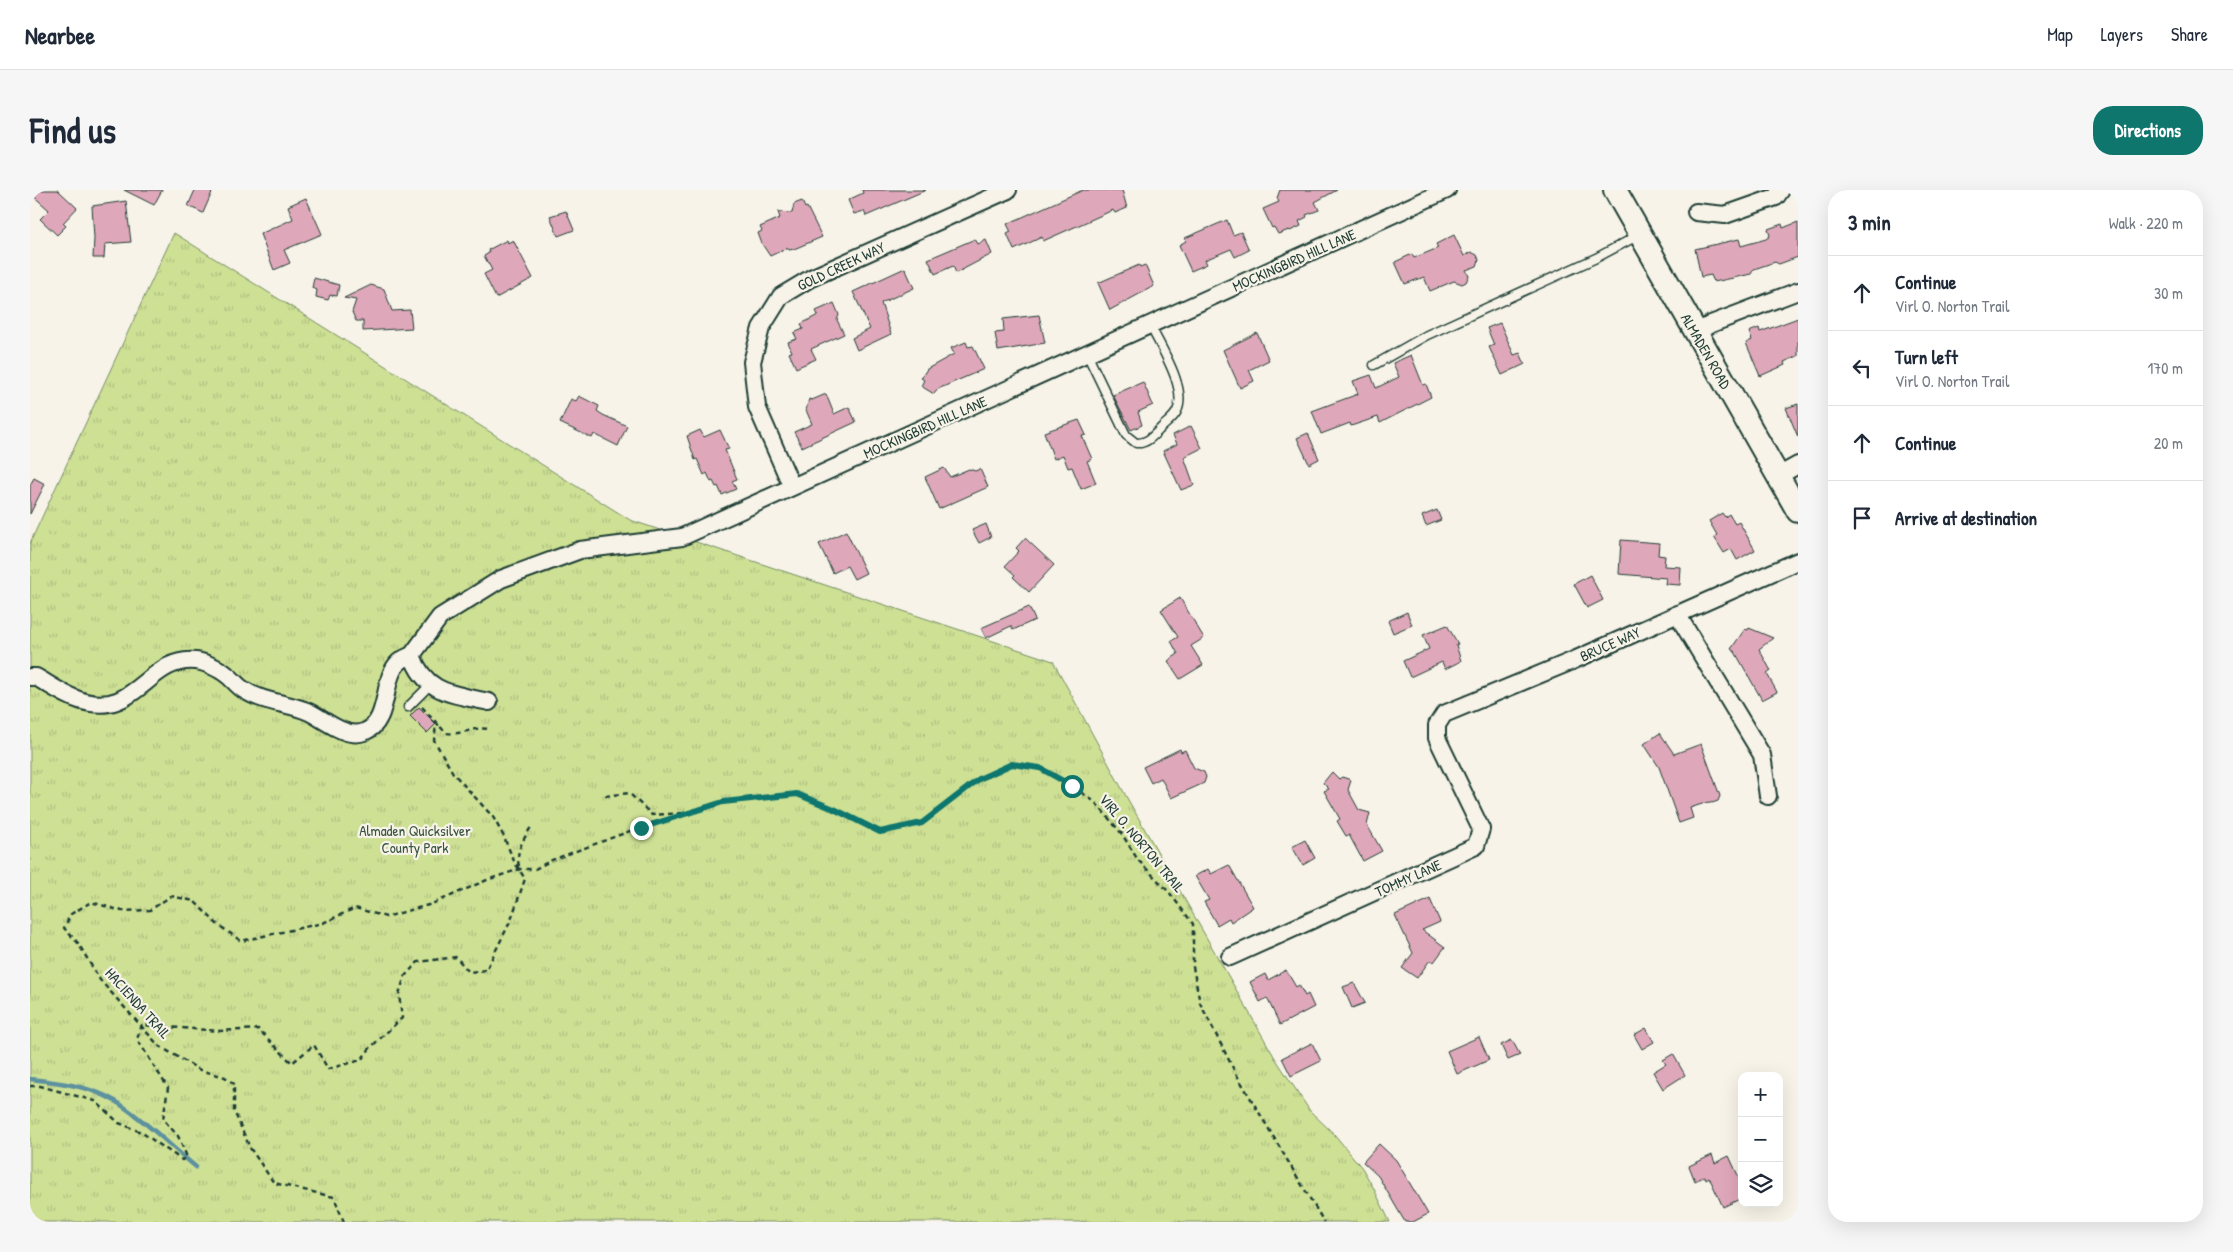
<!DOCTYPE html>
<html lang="en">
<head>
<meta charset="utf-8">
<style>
	body { margin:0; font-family:"Patrick Hand",sans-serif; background:#f6f6f7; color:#1f2937 }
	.controls { position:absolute; right:15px; bottom:15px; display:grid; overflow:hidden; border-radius:10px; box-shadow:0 5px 20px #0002 }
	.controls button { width:45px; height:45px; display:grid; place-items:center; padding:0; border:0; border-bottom:1px solid #e0e1e3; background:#fff; color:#1f2937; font:25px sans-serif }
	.stop { position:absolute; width:15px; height:15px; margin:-11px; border:4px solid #0f766e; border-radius:50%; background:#fff }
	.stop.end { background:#0f766e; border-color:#fff; box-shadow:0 1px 5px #0008 }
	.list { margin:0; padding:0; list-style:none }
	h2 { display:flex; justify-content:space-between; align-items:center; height:65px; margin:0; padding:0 20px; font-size:21px }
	h2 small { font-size:16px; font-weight:400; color:#747a83 }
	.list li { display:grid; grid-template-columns:32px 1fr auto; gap:15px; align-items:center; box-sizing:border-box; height:75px; padding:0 20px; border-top:1px solid #e0e1e3 }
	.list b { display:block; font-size:19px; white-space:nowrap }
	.list p { margin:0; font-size:16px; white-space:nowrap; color:#747a83 }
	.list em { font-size:16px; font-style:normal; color:#747a83 }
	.icon { flex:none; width:28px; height:28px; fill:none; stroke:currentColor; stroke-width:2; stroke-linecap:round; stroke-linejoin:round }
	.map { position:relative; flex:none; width:1768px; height:1032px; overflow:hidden; border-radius:20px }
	header { display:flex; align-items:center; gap:30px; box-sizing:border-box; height:70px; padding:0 25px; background:#fff; border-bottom:1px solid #e0e1e3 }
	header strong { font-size:24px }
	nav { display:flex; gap:28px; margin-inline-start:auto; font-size:18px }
	.intro { display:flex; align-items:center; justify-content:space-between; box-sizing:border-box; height:120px; padding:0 30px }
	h1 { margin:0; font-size:35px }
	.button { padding:12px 22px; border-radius:20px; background:#0f766e; color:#fff; font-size:18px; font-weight:700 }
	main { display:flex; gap:30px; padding:0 30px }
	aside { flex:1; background:#fff; border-radius:20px; box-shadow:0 5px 20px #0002 }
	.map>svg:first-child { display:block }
	.park { fill:url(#park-tufts); stroke:#768e64 }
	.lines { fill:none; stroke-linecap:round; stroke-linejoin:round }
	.stream { stroke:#5d919f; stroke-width:4.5 }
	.building { fill:#dfa7ba; stroke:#1f3d34 }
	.lane-casing { stroke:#1f3d34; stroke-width:11 }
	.street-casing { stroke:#1f3d34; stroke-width:20 }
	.secondary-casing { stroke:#1f3d34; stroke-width:26 }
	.path { stroke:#1f3d34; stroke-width:2.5; stroke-dasharray:5 4; stroke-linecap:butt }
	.lane { stroke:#f7f3e8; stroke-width:8 }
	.street { stroke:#f7f3e8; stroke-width:16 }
	.secondary { stroke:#f7f3e8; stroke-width:22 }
	.route { stroke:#0f766e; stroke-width:6 }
	.labels { text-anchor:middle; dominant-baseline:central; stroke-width:4.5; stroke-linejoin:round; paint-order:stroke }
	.street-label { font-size:15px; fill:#1f3d34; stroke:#f7f3e8 }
	.park-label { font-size:15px; fill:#395542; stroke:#f7f3e8 }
</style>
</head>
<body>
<header>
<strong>Nearbee</strong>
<nav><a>Map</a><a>Layers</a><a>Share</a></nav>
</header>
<div class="intro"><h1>Find us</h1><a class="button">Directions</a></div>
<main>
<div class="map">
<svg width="1768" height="1032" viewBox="0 0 1768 1032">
	<defs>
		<pattern id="park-tufts" width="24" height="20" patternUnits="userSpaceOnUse" patternTransform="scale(1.25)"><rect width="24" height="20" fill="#cde094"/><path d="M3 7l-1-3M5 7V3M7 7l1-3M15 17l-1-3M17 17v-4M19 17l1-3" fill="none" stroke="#b0c180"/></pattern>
	</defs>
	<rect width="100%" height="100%" fill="#f7f3e8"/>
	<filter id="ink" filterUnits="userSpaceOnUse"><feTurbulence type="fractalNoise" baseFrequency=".02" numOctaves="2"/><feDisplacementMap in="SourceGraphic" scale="10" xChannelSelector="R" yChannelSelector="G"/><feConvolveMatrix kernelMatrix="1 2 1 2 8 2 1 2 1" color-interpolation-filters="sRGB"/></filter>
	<g filter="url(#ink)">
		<path class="park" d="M144,43l456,287 423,141 74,137 148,260 35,53 24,23 28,34 11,19 17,35h-1360v-679z"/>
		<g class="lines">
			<path class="stream" d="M0,889c28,3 60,7 85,22 28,17 55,45 81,66"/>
		</g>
		<path class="building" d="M0,0h28l19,18 -14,15 3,3 -9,9 -17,-16 9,-9 -19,-17z
			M94,0h38l-8,15z
			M165,0h18l-10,23 -15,-7z
			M832,0h64l-60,26 -2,-5 -10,3 -6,-14 15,-7z
			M1053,0h39l5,18 -12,5 -2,-3 -70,31 -1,-4 -28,13 -7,-16 4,-2 -4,-8z
			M1250,0h57l-22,12 4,8 -13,5 1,2 -8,4 2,5 -11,5 -1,-1 -11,4 -4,-7 -2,1 -9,-19 16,-7 -2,-4z
			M276,8l16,36 -38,16 6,13 -16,7 -14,-36 33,-15 -5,-13z
			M96,11l5,41 -26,2 -1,14h-11l1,-20 -2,-32z
			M772,11l3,7 2,-1 15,30 -28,12 -5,1 -2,-2 -17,8 -8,-12 -4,-11 4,-2 -2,-4 20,-9 -2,-6 14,1 2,-9z
			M536,21l8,19 -16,6 -8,-20z
			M1197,30l6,15 8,-3 8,18 -14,7 -4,-8 -26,11 2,4 -16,7 -12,-26 7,-4 -1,-3z
			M1768,32v35l-19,7 -4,-2 -21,7 -3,5 -18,4 -19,4 -3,-7 -10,2 -6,-28 44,-10 2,7 25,-7 4,-3 -2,-7 14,-5 1,4z
			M1424,45l10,21 7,-4 6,3 2,5 -2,6 -11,4 3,6 -3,6 -4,2 -8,-3 -24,10 -6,-14 -19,7 -10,-22 17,-8 2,4 24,-10 -2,-4z
			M945,49l3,5 8,-4 6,14 -36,19 -3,-7 -18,8 -7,-15z
			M477,50l1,3 5,-3 20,38 -37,20 -12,-24 8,-4 -8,-14 5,-3 -1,-3z
			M1109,75l1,2 5,-2 9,21 -44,24 -12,-27z
			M875,78l9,20 -33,15 10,31 -34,16 -5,-12 18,-9 -17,-37z
			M284,88l25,7 -2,11 -7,-1 -2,5 -12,-3 1,-7 -5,-2z
			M341,95l13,4 8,22 18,-1 2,18 -49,3v-10h-7l-4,-9 4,-12 -12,-2z
			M804,113l5,12 -2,5 7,14 -33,15 5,10 -20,9 -7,-15 3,-1 -4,-10 9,-3 -3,-6 9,-4 -2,-5 17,-9 -2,-4z
			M1009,125l6,28 -47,8 -3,-18 9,-1 -1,-13z
			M1768,128v38l-14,6 1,3 -25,11 -14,-33 6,-3 -3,-8 10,-4 1,4z
			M1470,133l14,32 6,-2 5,11 -23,11 -13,-28 5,-2 -7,-17z
			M1227,143l12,27 -20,10 5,11 -14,7 -17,-38z
			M936,152l2,5 5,-1 11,23 -46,20 -4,5 -13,-8 3,-6 -3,-2 6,-9 27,-15 -3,-6z
			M1381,165l12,30 3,-1 5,13 -51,26 -2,-6 -27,9 -1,-3 -29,11 -9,-23 46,-17 -5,-13 18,-6 5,13 23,-11 -6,-14z
			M1113,192l10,23 -15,7 4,13 -11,5 -18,-35z
			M796,204l8,20 15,-7 7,15 -54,25 -8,-15 18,-8 -6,-14 3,-11 3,1z
			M549,206l20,10 -2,5 6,4 24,11 -9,20 -24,-12 -2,4 -32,-15 11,-24 5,2z
			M1768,214v33l-12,-29z
			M1049,230l7,15 -4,1 10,23 -5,2 9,22 -15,6 -9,-22 -4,1 -5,-13 -9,4 -10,-27z
			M1161,236l11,22 -18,9 10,28 -13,5 -18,-39 14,-7 -4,-9z
			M670,240l4,7 16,-7 9,19 -4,1 12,29 -5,2 4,8 -14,6 -4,-9 -2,1 -3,-6 -2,1 -4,-9 -3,2 -7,-16 -2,1 -8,-24z
			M1278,243l11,26 -10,5 -12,-26z
			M914,278l6,9 19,-8 6,2 5,-2 8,18 -49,22 -14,-32z
			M4,288l11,6 -15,30v-29z
			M1407,320l4,10 -15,6 -4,-10z
			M1692,323l3,4 4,-3 6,10 4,-2 16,28 -18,10 -6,-11 -7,4 -10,-16 3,-2 -8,-14z
			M956,334l5,13 -12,6 -7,-13z
			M816,341l20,42 -12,6 -7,-13 -14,7 -14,-29z
			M995,348l29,27 -25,27 -16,-15 2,-2 -10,-9 14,-15 -3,-3z
			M1591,350l38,3 -1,12 7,1 -1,10 17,1 -1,18 -15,-1 1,-6 -47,-4z
			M1560,385l13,25 -16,8 -13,-24z
			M1150,408l24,40 -13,8 12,19 -23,14 -12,-18 10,-7 -7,-13 7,-4 -17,-27z
			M999,417l6,13 -22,10 -2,-4 -25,12 -5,-10z
			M1377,422l5,13 -19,8 -5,-12z
			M1417,435l11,19 -2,1 5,16 -16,8 -3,-7 -32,15 -7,-16 26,-12 -6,-14z
			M1719,438l24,10 -14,11 12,22 -4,3 10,18 -15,8 -27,-48 -4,-3 14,-20 3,1z
			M389,517l17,17 -9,9 -17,-17z
			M1630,543l14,21 27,-10 19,52 -2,5 -6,2 -4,-1 -18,6 3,10 -14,5 -20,-56 -15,-23z
			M1150,559l1,3 4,-2 9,18 10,4 2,5 -2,6 -33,15 -10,-20 -10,5 -8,-16z
			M1302,582l7,7 3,-2 9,3 -3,10 11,20 11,3 -3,12 15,26 -19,10 -14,-26 -3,1 -9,-15 3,-2 -16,-28 5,-2 -6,-6z
			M1275,650l10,18 -12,7 -11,-18z
			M1199,675l24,42 -22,15 -2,-4 -12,7 -13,-23 5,-2 -14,-24 13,-7 3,5z
			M1400,709l10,23 -18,8 23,17 -11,15 -4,-2 -13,18 -15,-10 11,-15 -18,-38z
			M1256,780l10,17 3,-2 6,11 3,-2 6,13 -34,18 -13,-27 -7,4 -10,-20 15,-8 3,6z
			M1324,793l11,20 -13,5 -9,-21z
			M1616,838l8,14 -12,7 -8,-14z
			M1449,847l10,23 -32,14 -10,-23z
			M1482,850l8,15 -12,5 -7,-15z
			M1282,853l9,18 -30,15 -9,-18z
			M1643,864l12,21 -22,14 -10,-17 13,-8 -3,-4z
			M1349,954l17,16 32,54 -15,8h-8l-27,-46 -15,-14z
			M1682,965l3,8 14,-7 13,28v14l-19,9 -14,-30 -3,2 -1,-3 -10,5 -6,-15z"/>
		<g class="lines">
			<g class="lane-casing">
				<path id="lane" d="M1057,164l39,81 10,8c11,1 18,-8 25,-15 5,-5 13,-10 16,-17 11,-22 -17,-65 -27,-86
					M1344,175l53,-30 169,-77 43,-23
					M378,517l23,-23"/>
			</g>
			<g class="street-casing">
				<path id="street" d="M1666,22l29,3 51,-18 5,-7
					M1666,143l15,-9 87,-33
					M1748,286l20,-11
					M762,297l-35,-80 -5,-45 9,-34 20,-32 30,-18 197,-88
					M1647,424l85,141 6,41
					M0,487h6c14,8 28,18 43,23 58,20 68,-44 117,-39 9,1 24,8 31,14 6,4 10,11 17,15 20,13 45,13 65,22 15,7 37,27 55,20 27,-10 17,-54 35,-70 3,-3 9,-5 13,-7
					M459,512c-35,-8 -64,-8 -77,-47l28,-38 61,-38 79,-29 102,-13 765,-347
					M1200,767l246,-111 5,-17 -44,-91v-13l7,-11 128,-53 226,-100"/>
			</g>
			<g class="secondary-casing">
				<path id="secondary" d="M1585,0l183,321"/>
			</g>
			<path class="path" d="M392,517l24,26c15,3 27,-7 42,-4
				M575,606l24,-3 23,22 36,-2 35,-11 74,-8 37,15 46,23 42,-9 57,-44 33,-15 28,4 32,18 23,16 27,32 16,26 31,32 24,32v43l7,36 35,69 89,150
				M489,676c-4,-15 5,-27 12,-39
				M0,896h10l55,15 24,22 22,9 41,28 5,-3 -9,-21 -15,-17 5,-31 -31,-49 5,-14 78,6 38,-2 34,34 22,-18 14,24 33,-9 10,-13 31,-29 -3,-24 6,-18 13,-14 38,-5 13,15 17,-2 25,-50 14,-41 -11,-18 -11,-26 -10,-18 -40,-44 -19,-33 2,-14 3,-2
				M314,1032l-10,-25 -60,-14 -24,-35 -16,-37v-27l-9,-7 -25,-7 -41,-24 -59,-66 -22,-37 -14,-15 7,-14 20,-12 31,9 28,-1 21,-14 23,5 23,23 24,17 82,-18 32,-15 31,9 46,-13 55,-24 33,-11h15l17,-9 89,-33 47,-14"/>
			<use href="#lane" class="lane"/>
			<use href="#street" class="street"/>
			<use href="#secondary" class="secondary"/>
		</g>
	</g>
	<g class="lines" filter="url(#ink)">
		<path class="route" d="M611,638l82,-26 74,-8 37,15 46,23 42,-9 57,-44 33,-15 28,4 32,18"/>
	</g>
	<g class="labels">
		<g class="street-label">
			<text transform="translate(1264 70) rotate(-24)">MOCKINGBIRD HILL LANE</text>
			<text transform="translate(811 76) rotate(-25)">GOLD CREEK WAY</text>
			<text transform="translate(1676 161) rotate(60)">ALMADEN ROAD</text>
			<text transform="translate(895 237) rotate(-24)">MOCKINGBIRD HILL LANE</text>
			<text transform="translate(1580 454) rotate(-24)">BRUCE WAY</text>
			<text transform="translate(1112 653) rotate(50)">VIRL O. NORTON TRAIL</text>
			<text transform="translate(1378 688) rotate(-24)">TOMMY LANE</text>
			<text transform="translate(108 813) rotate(48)">HACIENDA TRAIL</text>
		</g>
		<g class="park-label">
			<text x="385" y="640">Almaden Quicksilver<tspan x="385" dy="17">County Park</tspan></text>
		</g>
	</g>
</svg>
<div class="controls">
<button>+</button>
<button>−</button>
<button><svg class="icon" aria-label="layers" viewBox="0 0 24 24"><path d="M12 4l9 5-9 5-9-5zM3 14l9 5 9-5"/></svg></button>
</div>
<div class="stop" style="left:1042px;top:596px"></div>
<div class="stop end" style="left:611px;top:638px"></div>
</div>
<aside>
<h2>3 min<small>Walk · 220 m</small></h2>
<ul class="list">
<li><svg class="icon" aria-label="ahead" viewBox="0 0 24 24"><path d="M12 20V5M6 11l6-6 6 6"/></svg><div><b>Continue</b><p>Virl O. Norton Trail</p></div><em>30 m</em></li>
<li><svg class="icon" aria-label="left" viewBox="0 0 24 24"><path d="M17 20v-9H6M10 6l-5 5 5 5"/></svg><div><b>Turn left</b><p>Virl O. Norton Trail</p></div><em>170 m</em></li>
<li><svg class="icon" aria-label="ahead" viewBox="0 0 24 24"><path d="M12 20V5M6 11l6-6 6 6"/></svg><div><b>Continue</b></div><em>20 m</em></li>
<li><svg class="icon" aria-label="arrive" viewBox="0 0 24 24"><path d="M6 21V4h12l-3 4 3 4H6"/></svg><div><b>Arrive at destination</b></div></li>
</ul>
</aside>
</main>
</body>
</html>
